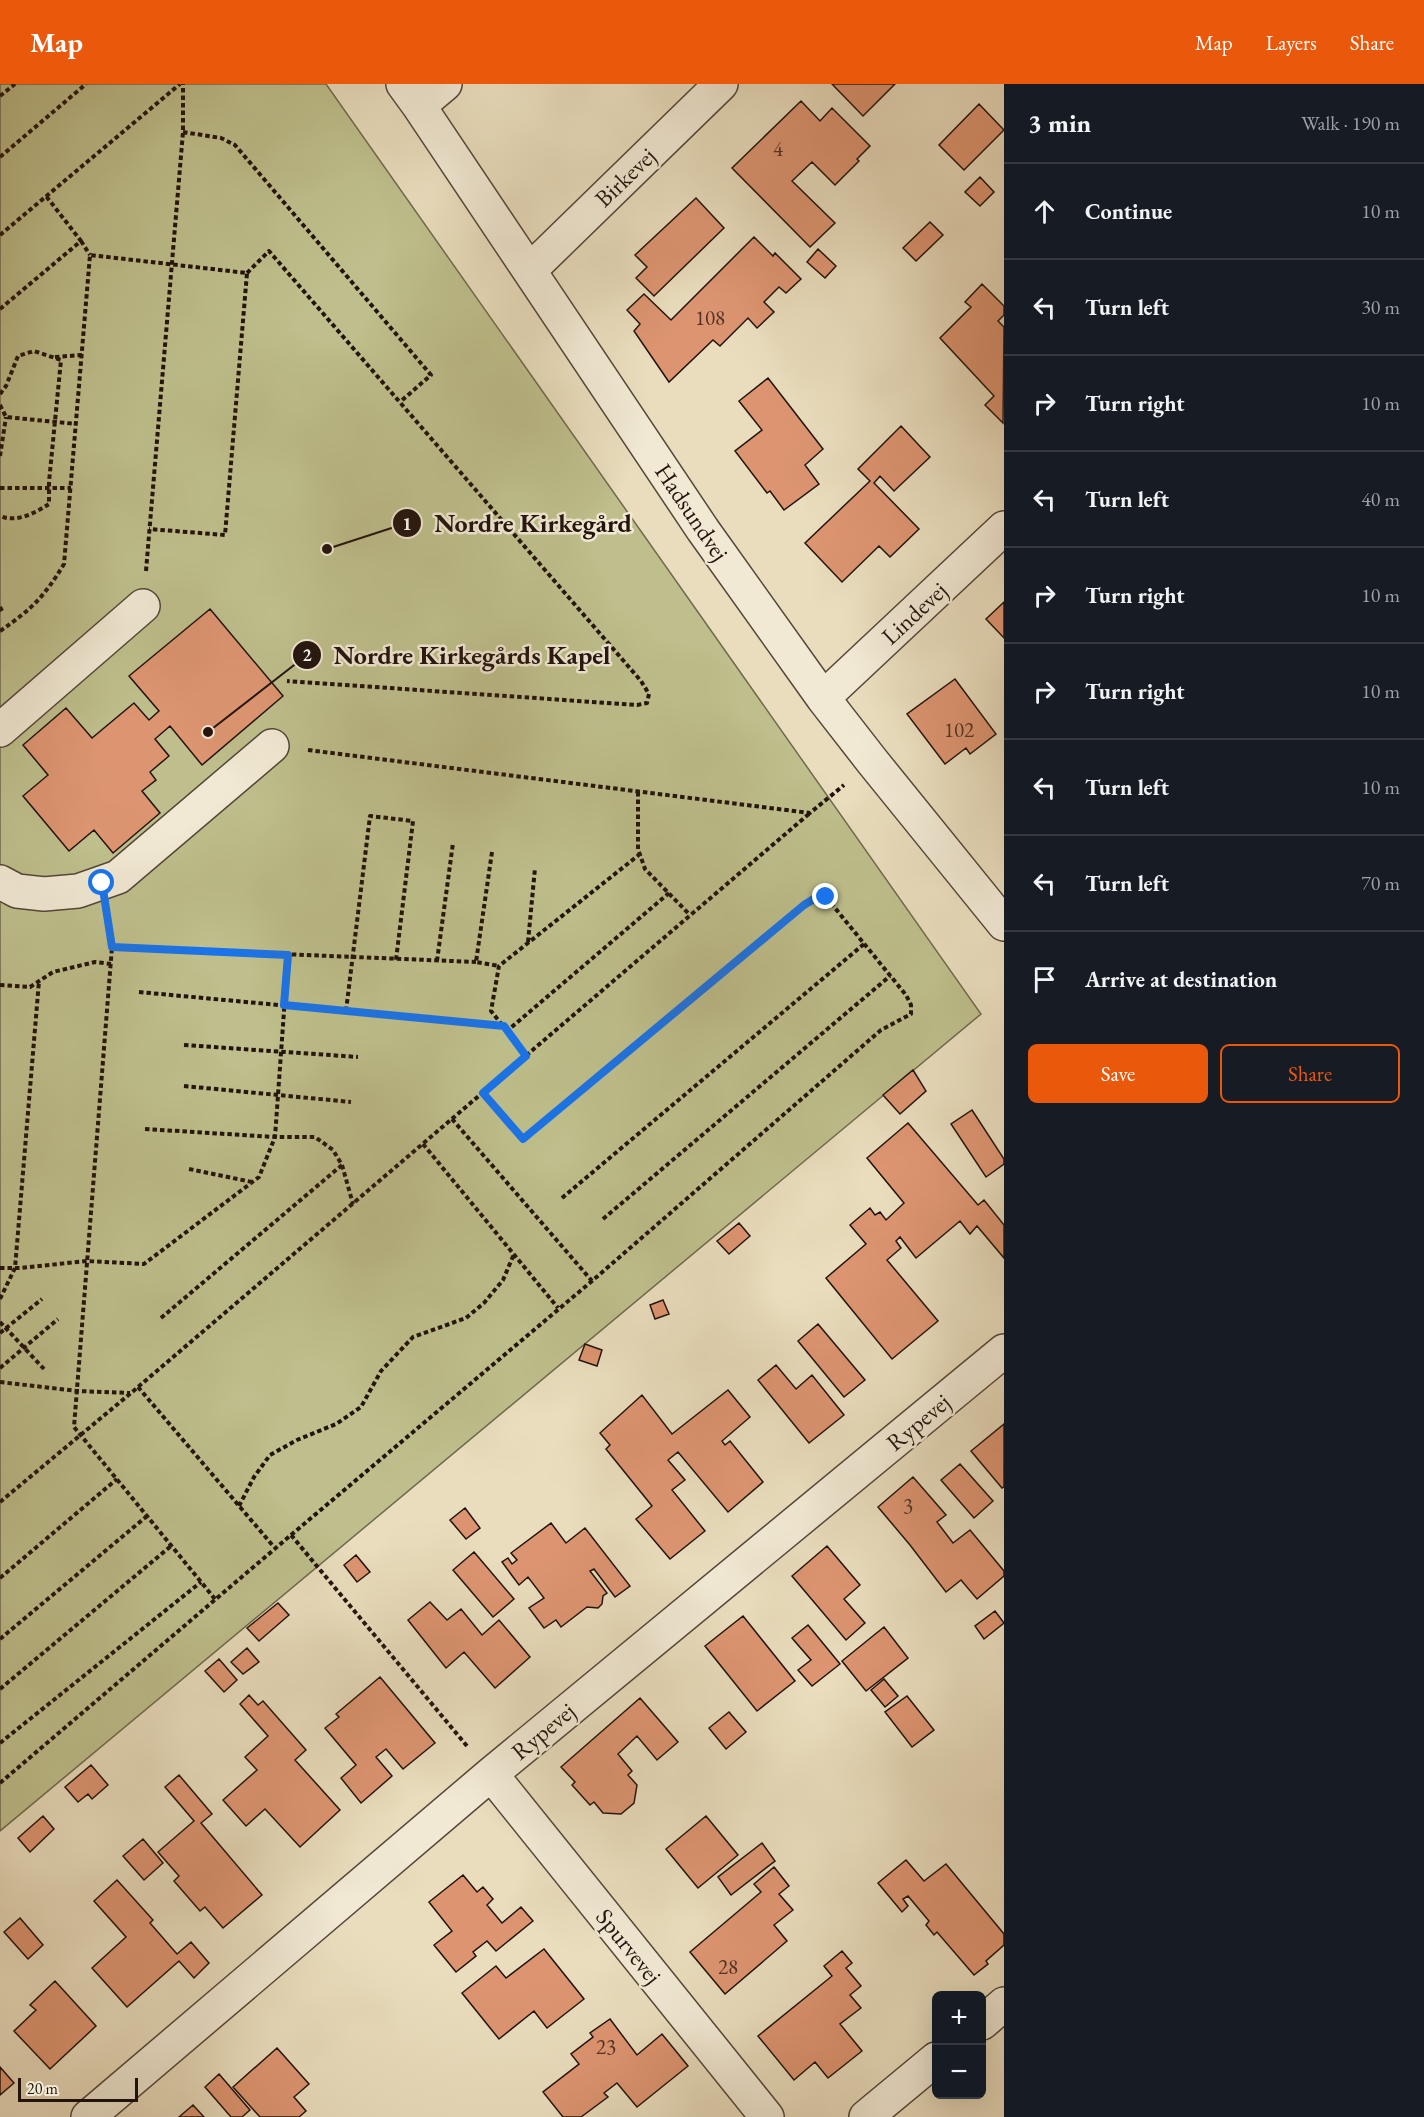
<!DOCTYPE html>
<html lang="en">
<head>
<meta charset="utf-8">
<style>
	body { margin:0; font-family:"EB Garamond",serif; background:#20242c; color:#f1f3f6 }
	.controls { position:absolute; right:18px; bottom:18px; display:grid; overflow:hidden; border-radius:9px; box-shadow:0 6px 24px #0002 }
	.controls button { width:54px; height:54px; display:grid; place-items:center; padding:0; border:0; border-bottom:2px solid #363941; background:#171b24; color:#f1f3f6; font:30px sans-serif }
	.scale { position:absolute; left:18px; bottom:15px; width:120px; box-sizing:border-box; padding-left:6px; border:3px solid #22130d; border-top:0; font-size:16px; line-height:21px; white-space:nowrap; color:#22130d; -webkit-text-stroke:4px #f1e9d4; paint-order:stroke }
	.stop { position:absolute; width:18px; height:18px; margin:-14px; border:4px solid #1a73e8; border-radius:50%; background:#fff }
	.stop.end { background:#1a73e8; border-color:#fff; box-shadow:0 2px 6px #0008 }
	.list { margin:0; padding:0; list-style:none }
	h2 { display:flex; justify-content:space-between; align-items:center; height:78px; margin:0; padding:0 24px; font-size:26px }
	h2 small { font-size:20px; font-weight:400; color:#9ea1a6 }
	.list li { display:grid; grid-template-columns:39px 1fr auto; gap:18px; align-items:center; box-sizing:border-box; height:96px; padding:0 24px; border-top:2px solid #363941 }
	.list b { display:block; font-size:22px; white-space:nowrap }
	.list em { font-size:20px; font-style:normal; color:#9ea1a6 }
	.actions { display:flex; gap:12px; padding:18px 24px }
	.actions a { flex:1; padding:14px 0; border:2px solid #ea580c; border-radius:9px; text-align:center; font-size:21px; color:#ea580c }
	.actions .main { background:#ea580c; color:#fff }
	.icon { flex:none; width:33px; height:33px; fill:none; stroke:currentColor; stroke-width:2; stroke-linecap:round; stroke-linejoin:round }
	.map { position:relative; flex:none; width:1004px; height:2033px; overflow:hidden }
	header { display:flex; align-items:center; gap:36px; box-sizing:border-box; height:84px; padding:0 30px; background:#ea580c; color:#fff }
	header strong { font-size:28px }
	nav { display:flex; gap:33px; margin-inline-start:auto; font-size:21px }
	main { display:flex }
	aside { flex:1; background:#171b24 }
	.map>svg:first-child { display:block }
	.green { fill:#bebf8c; stroke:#70694c; stroke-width:1.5 }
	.building { fill:#dd9571; stroke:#22130d; stroke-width:1.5 }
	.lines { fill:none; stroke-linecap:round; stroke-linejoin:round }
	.minor-casing { stroke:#544639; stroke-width:36 }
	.path { stroke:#22130d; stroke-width:4; stroke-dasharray:4.5 3; stroke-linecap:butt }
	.minor { stroke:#f1e9d4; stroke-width:33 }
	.route { stroke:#1a73e8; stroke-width:8 }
	.labels { text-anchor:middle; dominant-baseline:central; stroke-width:5; stroke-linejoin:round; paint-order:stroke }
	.number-label { font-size:21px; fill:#513426 }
	.street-label { font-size:24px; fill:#22130d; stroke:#f1e9d4 }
	.leader { fill:none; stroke:#22130d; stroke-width:2 }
	.callout-dot { fill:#22130d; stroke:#f1e9d4; stroke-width:2 }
	.mark-label { font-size:18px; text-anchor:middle; font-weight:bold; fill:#fff }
	.callout-label { font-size:26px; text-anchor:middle; font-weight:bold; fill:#22130d; stroke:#f1e9d4; stroke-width:5; stroke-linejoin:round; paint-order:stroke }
</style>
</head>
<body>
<header>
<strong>Map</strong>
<nav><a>Map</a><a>Layers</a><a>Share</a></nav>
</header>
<main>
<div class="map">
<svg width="1004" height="2033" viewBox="0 0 1004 2033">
	<rect width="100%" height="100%" fill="#e9ddbd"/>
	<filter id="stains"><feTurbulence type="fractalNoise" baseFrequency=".00333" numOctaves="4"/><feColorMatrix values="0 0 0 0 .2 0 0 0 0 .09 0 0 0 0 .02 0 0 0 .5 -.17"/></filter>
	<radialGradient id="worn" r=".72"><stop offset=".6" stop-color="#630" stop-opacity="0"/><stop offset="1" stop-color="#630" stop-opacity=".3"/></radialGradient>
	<path class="green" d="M0,0h326l655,930 -981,817z"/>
	<path class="building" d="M832,0h63l-32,32z
		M801,17l19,20 12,-13 38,38 -13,13 2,2 -24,24 -23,-23 -20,19 43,42 -25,24 -78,-79z
		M979,20l25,26 -40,40 -25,-25z
		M980,93l14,15 -14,14 -15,-14z
		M696,114l28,30 -70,68 -18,-18 11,-11 -12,-12z
		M930,138l13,13 -27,26 -13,-13z
		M754,153l19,19 2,-3 26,26 -15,14 -7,-6 -15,15 10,10 -17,16 -9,-10 -28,28 -7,-6 -44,42 -35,-51 6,-7 -13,-14 17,-16 27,26z
		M818,165l18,17 -11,12 -18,-16z
		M982,200l22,22v9l-6,6 6,6 -1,96 -18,-18 9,-9 -54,-58 31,-31 -6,-5z
		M768,294l55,71 -18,16 14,19 -35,26 -14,-19 -3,2 -32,-42 27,-21 -23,-29z
		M901,342l29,31 -36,34 -14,-15 -6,7 45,46 -29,28 -11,-11 -37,36 -37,-39 65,-62 -12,-12z
		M1004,518v36l-18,-19z
		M210,525l73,87 -81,69 -32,-39 -15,13 14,17 -19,16 6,8 -14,11 18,22 -47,40 -19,-23 -25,21 -46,-55 25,-21 -25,-30 43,-37 26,30 42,-35 15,17 10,-9 -30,-35z
		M955,595l41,55 -26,20 -4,-6 -21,16 -38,-50z
		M913,986l13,21 -26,23 -17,-19z
		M972,1026l32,49v5l-18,13 -35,-53z
		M908,1039l70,82 6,-5 20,25v33l-27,-32 -7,8 -10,-13 -44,37 -16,-21 -4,4 5,7 -14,12 51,61 -46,38 -66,-81 40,-34 -16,-19 20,-17 5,7 5,-3 6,8 18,-17 -37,-45z
		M739,1139l11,13 -21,18 -12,-13z
		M663,1216l6,14 -14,5 -5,-14z
		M818,1240l47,56 -21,17 -46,-56z
		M585,1260l17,6 -5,16 -18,-6z
		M776,1281l20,24 16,-14 32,40 -35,28 -51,-63z
		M728,1306l22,27 -28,24 3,4 5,-4 33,41 -35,30 -50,-60 -10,8 17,20 -13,10 33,41 -35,28 -34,-40 16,-13 -46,-57 4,-4 -10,-12 42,-38 30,39z
		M1004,1340v63l-2,1 -31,-37z
		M960,1380l33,37 -19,17 -33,-38z
		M913,1393l33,38 -9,7 16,21 17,-13 34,41v5l-27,23 -16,-19 -15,12 -36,-47 -32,-38z
		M465,1424l15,20 -14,11 -16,-19z
		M551,1439l15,20 19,-15 45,58 -15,11 -21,-28 -4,2 17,22 -4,3 -1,8 -4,4 -11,-1 -26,20 -5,-7 -12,8 -15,-20 15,-10 -16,-21 -9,8 -17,-23 6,-4 4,6 5,-4 -6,-7z
		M827,1462l33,39 -16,14 21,24 -19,17 -54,-64z
		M474,1468l40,47 -21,18 -40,-47z
		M356,1471l14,17 -13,10 -13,-17z
		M430,1518l17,18 14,-11 21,26 17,-15 31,37 -35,31 -31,-36 -18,16 -38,-48z
		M278,1519l11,12 -30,26 -12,-13z
		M995,1527l9,12 -20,16 -9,-13z
		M743,1532l52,65 -38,30 -52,-65z
		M808,1541l32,39 -28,22 -14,-16 13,-10 -19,-22z
		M884,1543l24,31 -42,33 -24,-30z
		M247,1564l12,14 -16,12 -12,-12z
		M219,1575l18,21 -13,12 -19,-21z
		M380,1593l55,66 -32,26 -17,-20 -10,8 16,19 -31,27 -20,-25 15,-13 -31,-37 14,-11 -3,-3z
		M884,1595l14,17 -13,11 -14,-17z
		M249,1611l9,10 5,-4 43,49 -11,10 45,50 -40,37 -35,-38 -19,17 -23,-26 34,-30 -12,-13 23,-21 -28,-32z
		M907,1612l27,34 -22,17 -27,-35z
		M640,1614l38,44 -21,18 -20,-24 -19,18 14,17 -4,4 9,10 -3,18 -13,11 -18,-1 -9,-11 -4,3 -18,-20 3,-3 -14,-15z
		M729,1628l17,20 -20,17 -17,-21z
		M91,1681l17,20 -16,14 -4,-5 -10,8 -13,-15z
		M179,1691l33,39 -11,9 61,72 -39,33 -18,-21 -5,4 -26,-30 5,-5 -21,-24 36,-31 -29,-34z
		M43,1732l11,13 -24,23 -12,-14z
		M706,1732l32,39 -40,33 -32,-39z
		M143,1755l20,24 -19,17 -21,-24z
		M762,1759l13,18 -44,34 -13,-18z
		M906,1776l18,21 22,-17 58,70v11l-18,16 2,3 -14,11 -37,-43 -3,3 -8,-10 3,-4 -21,-25 -5,3 5,7 -6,6 -24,-29z
		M774,1783l15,19 -10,8 14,16 -19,15 13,16 -62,53 -35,-42 71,-60 -7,-8z
		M463,1791l14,17 6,-5 10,12 -6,6 15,18 19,-16 12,14 -37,30 -9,-10 -14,11 3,4 -20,16 -22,-27 18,-14 -23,-29z
		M117,1796l36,40 -3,3 27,31 14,-12 18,21 -15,15 -15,-17 -52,46 -35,-39 34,-31 -32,-36z
		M20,1834l23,27 -15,14 -24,-27z
		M544,1865l40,50 -37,29 -13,-17 -35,28 -37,-46 34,-27 10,12z
		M842,1867l10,12 -6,5 15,18 -11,9 11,13 -21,16 22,27 -34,27 -13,-16 -21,18 -36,-44 74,-60 -8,-10z
		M55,1897l41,45 -46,43 -36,-38 22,-21 -6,-5z
		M610,1935l27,36 25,-21 26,32 -51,41 -20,-24 -13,10 4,4 -27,20h-18l-20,-25 36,-28 -8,-10 22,-17 -3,-4z
		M277,1964l32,36 -15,13 12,14 -7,6h-39l-27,-30z
		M0,1983l14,16 -14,12z
		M219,1990l31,36 -8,7h-11l-26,-30z
		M193,2021l11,12h-25z"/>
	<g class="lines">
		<g class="minor-casing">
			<path id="minor" d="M403,0l16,22 284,424 120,168 49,63 132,163
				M419,22l26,-22
				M530,186l191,-186
				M823,614l181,-170
				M0,646l143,-124
				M0,798l17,9 27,3 34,-3 40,-14 154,-131
				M491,1690l276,343
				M982,1939l22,-19
				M88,2033l403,-343 513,-423
				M866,2033l70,-58"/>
		</g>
		<path class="path" d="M0,12l15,-12
			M183,48l38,6 14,7 196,230 -31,27
			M0,73l86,-73
			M0,151l180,-151
			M81,157l9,14
			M247,189l22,-22 372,430 8,13 -2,9 -10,2 -350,-24
			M0,225l81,-68 -35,-45
			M55,273l27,-2
			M0,310l6,-8 12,-30 16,-5 27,9 -12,122v22c-14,9 -32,19 -49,12
			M0,321l6,12 70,7
			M0,372l6,-39
			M0,404h71
			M146,487l37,-439v-48
			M0,523l2,4
			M0,547c32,-22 44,-34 64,-67l26,-309 157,18 -22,262 -76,-6
			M308,666l502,63 34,-28
			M638,708v57l7,20 45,46
			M492,768l-16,110 23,4
			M109,835l3,28 -38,480 141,172
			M528,858l7,-74
			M112,863l364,15
			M437,877l16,-118
			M0,901l30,2 23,-15 42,-10 16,2
			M139,908l365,34
			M346,927l24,-195 43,5 -17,139
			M507,947l-16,-20 8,-45 141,-112
			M184,961l174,12
			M526,972l-19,-25 162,-138
			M184,1002l167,16
			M452,1035l140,162
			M145,1045l130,8h40l18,13 9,15 11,39
			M423,1060l135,164
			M189,1085l63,13
			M562,1114l302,-254
			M603,1135l287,-243
			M0,1184h20l67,-7 57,3 115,-87 16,-40 13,-182
			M0,1215l15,-31 24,-287
			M161,1234l181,-153
			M0,1238l44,47
			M0,1249l42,-34
			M0,1284l58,-49
			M0,1298l77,9 53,2
			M138,1303l136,160
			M0,1418l131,-109 679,-580
			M239,1422l15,-29 16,-22 27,-15 39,-16 25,-17 20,-36 32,-34 53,-19 18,-15 19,-23 11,-26
			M291,1451l301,-254 289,-251 30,-16v-9l-5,-10 -80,-98h-9l-13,8 -281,234 -40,-46
			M0,1494l117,-99
			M0,1555l147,-123
			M0,1605l171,-143
			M0,1659l201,-161
			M0,1699l291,-248 176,211"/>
		<use href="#minor" class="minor"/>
	</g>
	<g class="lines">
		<path class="route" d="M102,799l10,64 176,8 -4,50 220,21 22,30 -43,37 40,46 281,-234 13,-8h9"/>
	</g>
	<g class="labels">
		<g class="number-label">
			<text x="778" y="64">4</text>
			<text x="710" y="233">108</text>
			<text x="959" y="645">102</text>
			<text x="908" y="1421">3</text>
			<text x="728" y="1882">28</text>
			<text x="606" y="1962">23</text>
		</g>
		<g class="street-label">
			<text transform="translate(625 93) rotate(-44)">Birkevej</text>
			<text transform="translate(692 428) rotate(56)">Hadsundvej</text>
			<text transform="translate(914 529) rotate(-43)">Lindevej</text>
			<text transform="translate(918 1338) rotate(-40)">Rypevej</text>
			<text transform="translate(543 1647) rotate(-40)">Rypevej</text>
			<text transform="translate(629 1862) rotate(51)">Spurvevej</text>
		</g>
	</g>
	<path class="leader" d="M327 465L407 439M208 648L307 571"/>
	<g class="callout-dot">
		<circle cx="327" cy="465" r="6"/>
		<circle cx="208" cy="648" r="6"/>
		<circle cx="407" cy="439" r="15"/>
		<circle cx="307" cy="571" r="15"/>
	</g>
	<g class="mark-label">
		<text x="407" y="446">1</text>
		<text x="307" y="577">2</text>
	</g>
	<g class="callout-label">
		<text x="533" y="448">Nordre Kirkegård</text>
		<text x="472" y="580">Nordre Kirkegårds Kapel</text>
	</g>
	<rect width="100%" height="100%" filter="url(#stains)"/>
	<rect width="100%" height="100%" fill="url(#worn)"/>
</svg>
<div class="controls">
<button>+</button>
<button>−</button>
</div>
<div class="scale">20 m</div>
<div class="stop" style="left:102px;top:799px"></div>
<div class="stop end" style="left:826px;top:813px"></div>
</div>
<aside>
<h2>3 min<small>Walk · 190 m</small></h2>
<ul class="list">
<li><svg class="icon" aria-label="ahead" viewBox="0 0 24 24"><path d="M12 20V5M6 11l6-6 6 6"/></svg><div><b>Continue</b></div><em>10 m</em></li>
<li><svg class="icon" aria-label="left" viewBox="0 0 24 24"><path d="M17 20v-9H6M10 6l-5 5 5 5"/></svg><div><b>Turn left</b></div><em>30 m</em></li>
<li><svg class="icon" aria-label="right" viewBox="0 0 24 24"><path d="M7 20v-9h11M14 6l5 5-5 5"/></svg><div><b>Turn right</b></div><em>10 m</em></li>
<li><svg class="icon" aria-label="left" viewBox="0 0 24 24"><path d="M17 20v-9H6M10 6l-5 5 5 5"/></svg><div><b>Turn left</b></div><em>40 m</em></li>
<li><svg class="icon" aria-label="right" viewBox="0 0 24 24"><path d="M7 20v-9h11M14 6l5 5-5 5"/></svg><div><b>Turn right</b></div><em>10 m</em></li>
<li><svg class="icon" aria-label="right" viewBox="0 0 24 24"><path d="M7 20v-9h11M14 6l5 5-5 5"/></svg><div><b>Turn right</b></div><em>10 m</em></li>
<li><svg class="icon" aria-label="left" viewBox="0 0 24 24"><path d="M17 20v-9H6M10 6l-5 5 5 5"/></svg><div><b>Turn left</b></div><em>10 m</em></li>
<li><svg class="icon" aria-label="left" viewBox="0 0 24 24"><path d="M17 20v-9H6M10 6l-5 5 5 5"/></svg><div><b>Turn left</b></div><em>70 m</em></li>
<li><svg class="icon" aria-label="arrive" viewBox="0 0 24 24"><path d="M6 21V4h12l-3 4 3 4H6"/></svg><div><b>Arrive at destination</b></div></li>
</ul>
<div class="actions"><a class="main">Save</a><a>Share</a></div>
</aside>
</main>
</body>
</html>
